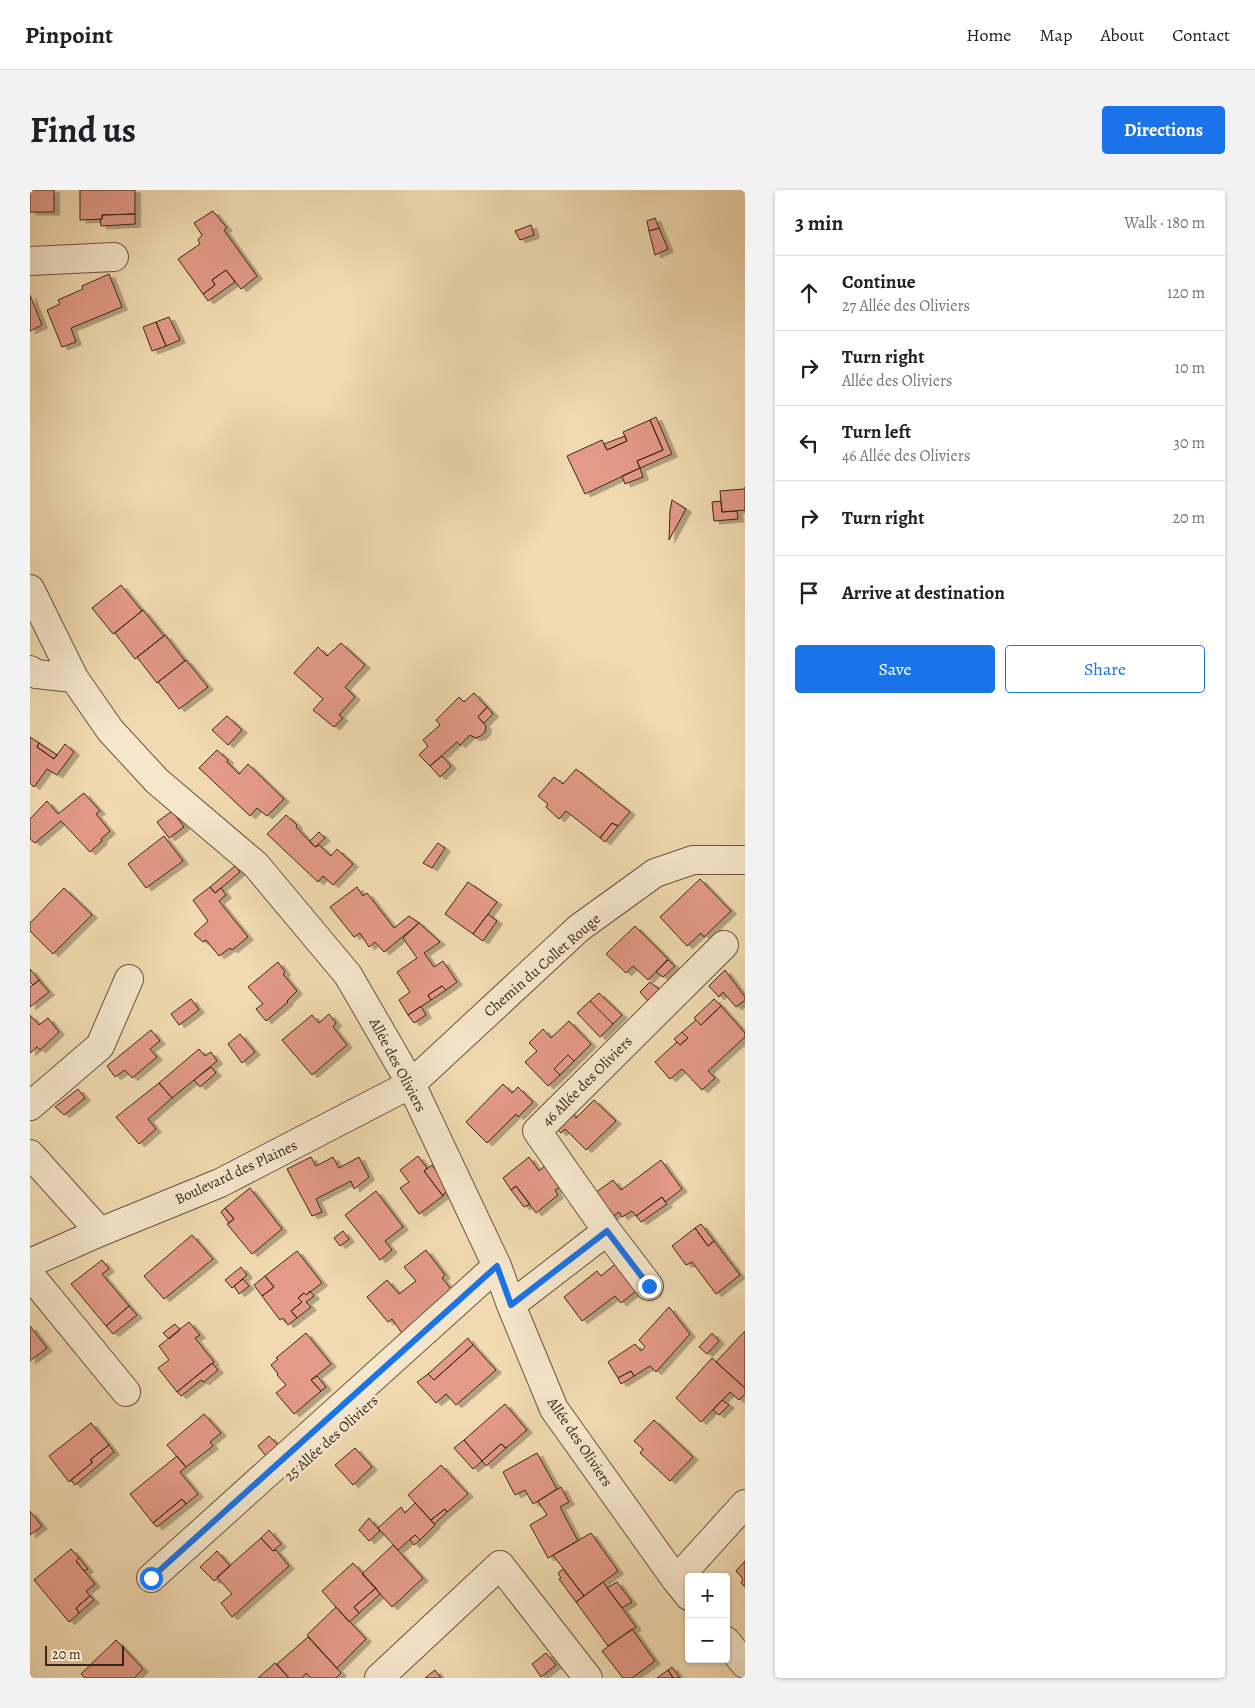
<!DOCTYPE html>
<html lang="en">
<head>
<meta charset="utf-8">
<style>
	body { margin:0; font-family:Alegreya,serif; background:#f2f2f2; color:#202124 }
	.controls { position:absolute; right:15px; bottom:15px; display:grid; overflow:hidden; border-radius:5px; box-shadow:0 1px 4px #0004 }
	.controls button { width:45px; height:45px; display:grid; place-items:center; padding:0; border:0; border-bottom:1px solid #e0e0e0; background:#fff; color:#202124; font:25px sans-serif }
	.scale { position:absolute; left:15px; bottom:12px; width:79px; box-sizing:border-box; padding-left:5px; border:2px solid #3b2719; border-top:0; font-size:14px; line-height:18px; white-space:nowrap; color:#3b2719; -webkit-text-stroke:4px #f6e7cc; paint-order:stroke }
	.stop { position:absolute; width:15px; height:15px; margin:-11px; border:4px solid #1a73e8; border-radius:50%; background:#fff }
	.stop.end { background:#1a73e8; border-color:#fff; box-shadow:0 1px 5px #0008 }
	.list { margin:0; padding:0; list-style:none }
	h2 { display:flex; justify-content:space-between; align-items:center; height:65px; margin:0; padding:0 20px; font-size:21px }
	h2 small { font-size:16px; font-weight:400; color:#757577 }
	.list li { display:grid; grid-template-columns:32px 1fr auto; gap:15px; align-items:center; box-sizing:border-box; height:75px; padding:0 20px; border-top:1px solid #e0e0e0 }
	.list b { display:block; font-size:19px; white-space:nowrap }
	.list p { margin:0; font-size:16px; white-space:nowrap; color:#757577 }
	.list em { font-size:16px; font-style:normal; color:#757577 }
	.actions { display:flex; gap:10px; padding:15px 20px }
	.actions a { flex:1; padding:11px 0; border:1px solid #1a73e8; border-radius:5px; text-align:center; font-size:18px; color:#1a73e8 }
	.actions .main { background:#1a73e8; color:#fff }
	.icon { flex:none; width:28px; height:28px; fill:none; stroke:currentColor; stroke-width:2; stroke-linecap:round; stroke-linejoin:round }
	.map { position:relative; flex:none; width:715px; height:1488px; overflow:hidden; border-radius:5px }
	header { display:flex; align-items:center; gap:30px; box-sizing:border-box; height:70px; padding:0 25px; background:#fff; border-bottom:1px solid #e0e0e0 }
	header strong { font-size:24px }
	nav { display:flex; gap:28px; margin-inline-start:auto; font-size:18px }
	.intro { display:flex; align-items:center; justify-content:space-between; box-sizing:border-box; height:120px; padding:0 30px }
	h1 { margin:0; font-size:35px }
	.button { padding:12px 22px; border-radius:5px; background:#1a73e8; color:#fff; font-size:18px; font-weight:700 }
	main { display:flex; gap:30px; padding:0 30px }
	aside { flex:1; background:#fff; border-radius:5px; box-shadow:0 1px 4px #0004 }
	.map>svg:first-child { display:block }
	.building { fill:#e39a87; stroke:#3b2719; filter:url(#shadow) }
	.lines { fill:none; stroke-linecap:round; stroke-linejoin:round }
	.minor-casing { stroke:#68543f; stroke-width:30 }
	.minor { stroke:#f6e7cc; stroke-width:28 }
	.route { stroke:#1a73e8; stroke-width:6 }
	.labels { text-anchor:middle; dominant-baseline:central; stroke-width:5; stroke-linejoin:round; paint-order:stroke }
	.street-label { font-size:15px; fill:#3b2719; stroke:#f6e7cc }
</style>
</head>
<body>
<header>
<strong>Pinpoint</strong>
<nav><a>Home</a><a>Map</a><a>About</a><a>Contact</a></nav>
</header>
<div class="intro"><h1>Find us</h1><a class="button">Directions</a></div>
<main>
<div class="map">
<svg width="715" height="1488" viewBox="0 0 715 1488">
	<defs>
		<filter id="shadow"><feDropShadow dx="5.5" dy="3" stdDeviation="0" flood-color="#0004"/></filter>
	</defs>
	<rect width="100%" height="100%" fill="#f1dab0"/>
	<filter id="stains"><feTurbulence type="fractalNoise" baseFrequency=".004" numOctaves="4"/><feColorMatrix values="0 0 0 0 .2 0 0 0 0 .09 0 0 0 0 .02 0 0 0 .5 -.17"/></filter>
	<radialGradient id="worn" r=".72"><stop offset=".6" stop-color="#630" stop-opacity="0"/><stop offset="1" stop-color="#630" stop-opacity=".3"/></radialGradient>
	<path class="building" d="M0,0h24v22h-24z
		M50,0h55v24l-33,1v4l-22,1z
		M183,21l14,17 -3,2 33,46 -16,13 -15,-19 -14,10 3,5 -12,9 -25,-35 22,-15 -2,-4 4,-5 -8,-12z
		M105,24v10l-34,2 -1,-7h2v-4z
		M625,28l4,10 -10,3 -2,-10z
		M501,35l3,10 -14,5 -5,-9z
		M629,38l9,21 -13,6 -6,-24z
		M196,80l9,12 -27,19 -5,-7 12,-9 -3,-5z
		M79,84l13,33 -51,21 5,14 -14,5 -15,-37 13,-6 -2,-4 25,-11 -1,-3z
		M0,105l12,30 -12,6z
		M139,127l11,23 -14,6 -10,-24z
		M126,132l10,24 -14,5 -9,-24z
		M626,227l16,37 -32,14 -3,-7 26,-11 -13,-30z
		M620,230l13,30 -26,11 3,7 -55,26 -18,-38 35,-16 5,10 20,-9 -4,-9z
		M595,246l2,5 -20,9 -3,-6z
		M610,278l3,9 -18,7 -3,-8z
		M715,297v23l-23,2 -2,-21 24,-2z
		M642,310l14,9 -17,31 1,-29z
		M691,311l1,11 15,-1 1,8 -24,2 -2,-19z
		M91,395l21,26 -29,23 -21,-26z
		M113,420l21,26 -29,23 -20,-26z
		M135,445l20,26 -28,22 -20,-26z
		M311,453l24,22 -20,22 10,10 -16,18 4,3 -9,9 -21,-17 10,-11 -29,-26 24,-26 9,9z
		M156,470l22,27 -29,22 -21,-27z
		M444,503l13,14 -9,10 8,9 -1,6 -4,4 -6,2 -5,-3 -10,10 -3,-3 -27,24 -11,-11 9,-9 -5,-6 17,-15 -4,-5 23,-23 5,5z
		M457,517l6,7 -9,9 -6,-6z
		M197,526l15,14 -14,15 -16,-15z
		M0,547l9,6 -2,4 17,12 11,-15 9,8 -17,23 -10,-6 -13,18 -4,-4z
		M9,553l18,12 -3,4 -17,-12z
		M187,560l11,10 -1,2 12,12 9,-10 36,35 -17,17 -10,-8 -7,8 -51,-48z
		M412,566l9,10 -11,11 -10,-11z
		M546,579l54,43 -12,14 -6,-3 -12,15 -34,-27 -7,8 -13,-12 2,-3 -10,-8 16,-19 9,7z
		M54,603l16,18 -4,3 14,17 -9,8 1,2 -12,11 -29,-31 -26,22 -5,-4v-20l17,-18 11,13z
		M142,621l12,16 -15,11 -12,-16z
		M256,625l11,10 -1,2 19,20 4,-2 12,11 6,-7 16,15 -20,21 -10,-9 -5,6 -51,-48z
		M582,633l6,3 -13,16 -5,-4z
		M289,642l6,6 -10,9 -5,-6z
		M134,646l19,25 -37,27 -18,-24z
		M408,653l7,5 -13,20 -9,-5z
		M205,676l5,6 -25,21 -5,-6z
		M670,689l31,32 -27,26 -3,-4 -14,13 -27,-29z
		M438,692l29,20 -24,32 -28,-20z
		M180,697l5,6 6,-5 5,7 -7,6 29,36 -16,13 -2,-2 -11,8 -13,-16 -3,2 -9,-8 14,-13 -15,-21z
		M327,697l6,9 4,-3 27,35 15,-12 10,7 -35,29 -9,-10 -6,5 -9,-14 -6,4 -24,-30z
		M34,698l28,27 -39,39 -23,-23v-8z
		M458,724l9,7 -14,20 -10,-7z
		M389,733l21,19 -16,11 10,14 9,-6 14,21 -11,8 -4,-4 -14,9 3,5 -23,15 -9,-15 11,-8 -13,-20 20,-14 -14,-20z
		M605,736l33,33 -20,21 -15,-14 -7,7 -20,-19z
		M638,770l7,6 -12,11 -7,-5z
		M248,772l7,10 -2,2 14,17 -10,10 1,1 -22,19 -10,-12 7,-5 -15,-17z
		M0,779l9,11 -6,5 -3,-3z
		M695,780l20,27v3l-9,7 -13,-15 -4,5 -10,-11z
		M9,790l10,12 -19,15v-20z
		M620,792l9,7 -11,12 -8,-9z
		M412,796l4,4 -15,10 -3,-5z
		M569,803l23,22 -9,9 -23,-23z
		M161,809l8,11 -20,15 -8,-11z
		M684,809l7,7 -20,19 -7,-7z
		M560,811l23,23 -13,13 -23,-24z
		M391,816l5,9 -12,8 -6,-8z
		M691,816l24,27v4l-37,34 7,7 -13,12 -20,-21 -12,10 -15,-17 22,-20 3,3 8,-7 -6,-6 14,-12 5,5z
		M299,824l7,9 -3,4 14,18 -35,30 -30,-35 30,-25 7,8z
		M0,825l9,10 9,-7 11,14 -19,18 -3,-3 -7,6z
		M539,831l22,23 -17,17 -6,-6 -14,14 6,6 -12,11 -23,-24 12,-11 -8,-8 14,-14 8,9z
		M121,840l9,11 -10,8 7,8 -25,21 -7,-8 -10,7 -8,-11z
		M652,842l6,6 -8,7 -6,-6z
		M210,844l15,18 -13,11 -14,-19z
		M169,859l6,7 6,-4 6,9 -45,37 -13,-15z
		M538,865l6,6 -14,14 -6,-6z
		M181,877l5,6 -16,14 -6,-7z
		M129,893l13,15 -24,21 8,10 -17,15 -23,-27z
		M473,894l9,9 6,-6 15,15 -15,15 -2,-3 -29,29 -21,-21z
		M48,899l7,9 -21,17 -9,-8z
		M564,910l22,21 -30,29 -21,-21 -4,4 -10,-10 16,-15 9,10z
		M388,966l9,12 -3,3 19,25 -24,18 -19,-26 9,-6 -9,-12z
		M281,967l5,9 17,-9 6,11 20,-11 10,20 -15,12 -3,-8 -35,18 6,13 -10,4 -25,-47z
		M499,967l10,14 9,-8 16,22 -9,5 3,5 -22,18 -20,-27 -5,4 -8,-12z
		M631,970l21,29 -17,13 -3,-5 -26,19 -4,-5 -10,6 -3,-5 -10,7 -17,-24 21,-15 8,10z
		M402,975l16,23 -5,8 -19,-25z
		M486,996l14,18 -6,3 -13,-17z
		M220,998l32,41 -30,25 -25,-30 7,-5 -9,-11z
		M346,1001l27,36 -18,14 7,9 -12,10 -35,-45z
		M632,1007l5,7 -26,18 -5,-6z
		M195,1018l9,11 -5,4 -8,-11z
		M671,1034l13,17 -6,5 -13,-18z
		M665,1038l13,18 6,-5 26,34 -24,19 -24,-32 -6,3 -14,-19z
		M313,1041l6,8 -9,7 -6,-8z
		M162,1045l21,24 -49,40 -20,-23z
		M396,1060l19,25 -3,3 13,16 -51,42 -12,-17 -4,3 -21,-25 20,-17 12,14 17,-13 -12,-14z
		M267,1061l25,32 -16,12 -2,-2 -6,5 4,4 -11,9 6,7 -9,7 -5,-7 -3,2 -18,-24 12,-9 -9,-11z
		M72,1070l7,9 -7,5 27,32 -23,20 -35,-42z
		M590,1070l20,28 -19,15 -6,-7 -33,25 -18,-24 33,-26 4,5z
		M211,1077l6,8 -15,13 -7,-8z
		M235,1086l9,11 -12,9 -8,-11z
		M213,1089l6,7 -10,8 -5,-8z
		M280,1101l4,5 -8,6 5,5 -14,11 -6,-7 11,-9 -4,-4 6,-5 2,2z
		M99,1116l8,9 -24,19 -7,-8z
		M639,1117l21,27 -34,38 -6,-6 -16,10 -3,-5 -13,7 -10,-16 27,-18 6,7 4,-4 -6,-7z
		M159,1132l11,13 -5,3 19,24 -37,30 -19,-24 11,-8 -10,-14z
		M145,1134l5,6 -11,9 -6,-6z
		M0,1136l17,22 -17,13z
		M715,1141v57l-29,-26z
		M276,1143l25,31 -20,16 10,11 -27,23 -18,-21 10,-8 -9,-10 1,-1 -7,-9 7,-6 -2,-1z
		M682,1143l7,8 -12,13 -8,-7z
		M438,1148l5,7 -39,35 -6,-6z
		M443,1155l23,25 -40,35 -10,-11 -10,9 -19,-21 11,-8 6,6z
		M682,1168l33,30v6l-6,6 -9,-8 -29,30 -25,-24z
		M182,1173l6,7 -14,12 -3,-2 -20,16 -4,-4z
		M601,1181l3,5 -13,8 -3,-6z
		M287,1186l9,11 -5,4 -10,-11z
		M692,1210l7,5 -10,10 -6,-5z
		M475,1214l22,26 -21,18 -5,-4 -19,17 -18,-21z
		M174,1224l17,19 -11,9 3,4 -27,21 -19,-22z
		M624,1230l39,37 -23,24 -30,-28 3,-4 -9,-8z
		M61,1233l18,22 -19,15 3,2 -24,20 -20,-26z
		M239,1246l9,9 -12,11 -8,-10z
		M434,1250l18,21 -9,8 -19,-21z
		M471,1254l5,4 -20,18 -4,-5z
		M79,1255l5,7 -39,33 -4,-5 22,-18 -3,-2z
		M325,1258l17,19 -19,18 -18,-20z
		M507,1263l20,36 -24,15 -8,-14 -10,5 -12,-23z
		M147,1266l9,11 -6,5 18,22 -12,10 -4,-5 -29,24 -23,-29z
		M411,1275l27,29 -21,18 -2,-3 -14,11 -23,-25z
		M531,1297l8,15 -9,5 18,34 -30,17 -18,-33 17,-10 -9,-14z
		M152,1309l4,5 -29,23 -4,-4z
		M385,1313l20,22 -15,15 -5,-5 -17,15 -20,-22 23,-21 4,6z
		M415,1319l2,3 -13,12 -3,-4z
		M0,1321l12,15 -12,9z
		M339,1328l11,13 -11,10 -10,-11z
		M239,1340l12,14 -8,7 -12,-13z
		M561,1343l27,38 -34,25 -31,-41z
		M385,1345l5,5 -6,5 -4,-5z
		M231,1348l12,13 3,-1 13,16 -57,51 -11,-14 11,-9 -15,-17z
		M363,1355l30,33 -31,29 -30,-33z
		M41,1359l8,9 -3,3 19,23 -9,7 4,5 -14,12 3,5 -10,9 -35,-42z
		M187,1361l13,15 -16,15 -14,-14z
		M49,1368l9,11 -4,2 -8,-10z
		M715,1371v26l-4,-4 2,-4 -7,-8z
		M323,1373l23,25 -22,19 5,6 -10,9 -27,-31z
		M533,1379l21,27 -8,6 -17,-23 2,-1 -3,-5z
		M573,1392l33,45 -28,19 -32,-44z
		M587,1392l15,20 -10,6 -15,-20z
		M346,1398l4,6 -21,19 -5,-6z
		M60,1406l4,4 -15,13 -3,-5z
		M306,1417l30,32 -29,29 -30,-33z
		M602,1439l23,32 -23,17h-9l-21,-27z
		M278,1447l33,36 -5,5h-25l-5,-5 -4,5h-13l-12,-14z
		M86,1450l27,29 -9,9h-49l-4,-4z
		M516,1463l10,12 -15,12 -9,-13z
		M245,1473l14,15h-31z
		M642,1477l8,11h-7l-5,-8z
		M405,1480l6,8h-16z
		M638,1480l5,8h-16z"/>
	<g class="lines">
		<g class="minor-casing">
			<path id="minor" d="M0,71l84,-4
				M0,399l44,89 36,52 47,51 99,84 92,110 63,109 86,182 14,39 43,104 122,171 13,16
				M0,480l6,4 38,4
				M0,916l70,-60 29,-67
				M0,964l70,78
				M577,1041l42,55
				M0,1073l70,-31 120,-49 191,-99 168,-156 76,-55 38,-13h52
				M0,1085l96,117
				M481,1115l96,-74 -70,-100 187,-186
				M121,1388l346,-312
				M646,1390l69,-76
				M696,1451l19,23
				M349,1488l121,-113 88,113"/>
		</g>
		<use href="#minor" class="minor"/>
	</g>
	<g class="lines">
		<path class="route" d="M121,1388l346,-312 14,39 96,-74 42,55"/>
	</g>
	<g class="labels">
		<g class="street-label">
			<text transform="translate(512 775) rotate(-41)">Chemin du Collet Rouge</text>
			<text transform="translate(368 875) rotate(62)">Allée des Oliviers</text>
			<text transform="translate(557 891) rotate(-45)">46 Allée des Oliviers</text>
			<text transform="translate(206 982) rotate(-25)">Boulevard des Plaines</text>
			<text transform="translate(301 1248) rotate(-42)">25 Allée des Oliviers</text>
			<text transform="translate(550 1252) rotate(56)">Allée des Oliviers</text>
		</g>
	</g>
	<rect width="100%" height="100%" filter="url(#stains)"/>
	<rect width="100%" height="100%" fill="url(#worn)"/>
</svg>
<div class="controls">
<button>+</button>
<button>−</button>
</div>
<div class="scale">20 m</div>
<div class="stop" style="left:121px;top:1388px"></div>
<div class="stop end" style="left:619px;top:1096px"></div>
</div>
<aside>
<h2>3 min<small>Walk · 180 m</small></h2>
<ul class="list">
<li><svg class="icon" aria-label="ahead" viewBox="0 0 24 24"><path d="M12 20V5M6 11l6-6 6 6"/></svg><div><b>Continue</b><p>27 Allée des Oliviers</p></div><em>120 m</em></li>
<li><svg class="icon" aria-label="right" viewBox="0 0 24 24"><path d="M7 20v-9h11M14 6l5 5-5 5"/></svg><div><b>Turn right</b><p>Allée des Oliviers</p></div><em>10 m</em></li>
<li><svg class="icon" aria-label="left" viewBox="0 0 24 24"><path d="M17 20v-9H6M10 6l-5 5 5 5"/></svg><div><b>Turn left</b><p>46 Allée des Oliviers</p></div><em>30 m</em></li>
<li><svg class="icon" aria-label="right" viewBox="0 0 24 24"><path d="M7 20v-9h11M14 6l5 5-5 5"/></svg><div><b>Turn right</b></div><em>20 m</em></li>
<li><svg class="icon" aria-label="arrive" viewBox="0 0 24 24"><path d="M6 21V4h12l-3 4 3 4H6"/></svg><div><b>Arrive at destination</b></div></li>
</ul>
<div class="actions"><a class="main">Save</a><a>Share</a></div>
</aside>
</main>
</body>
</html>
